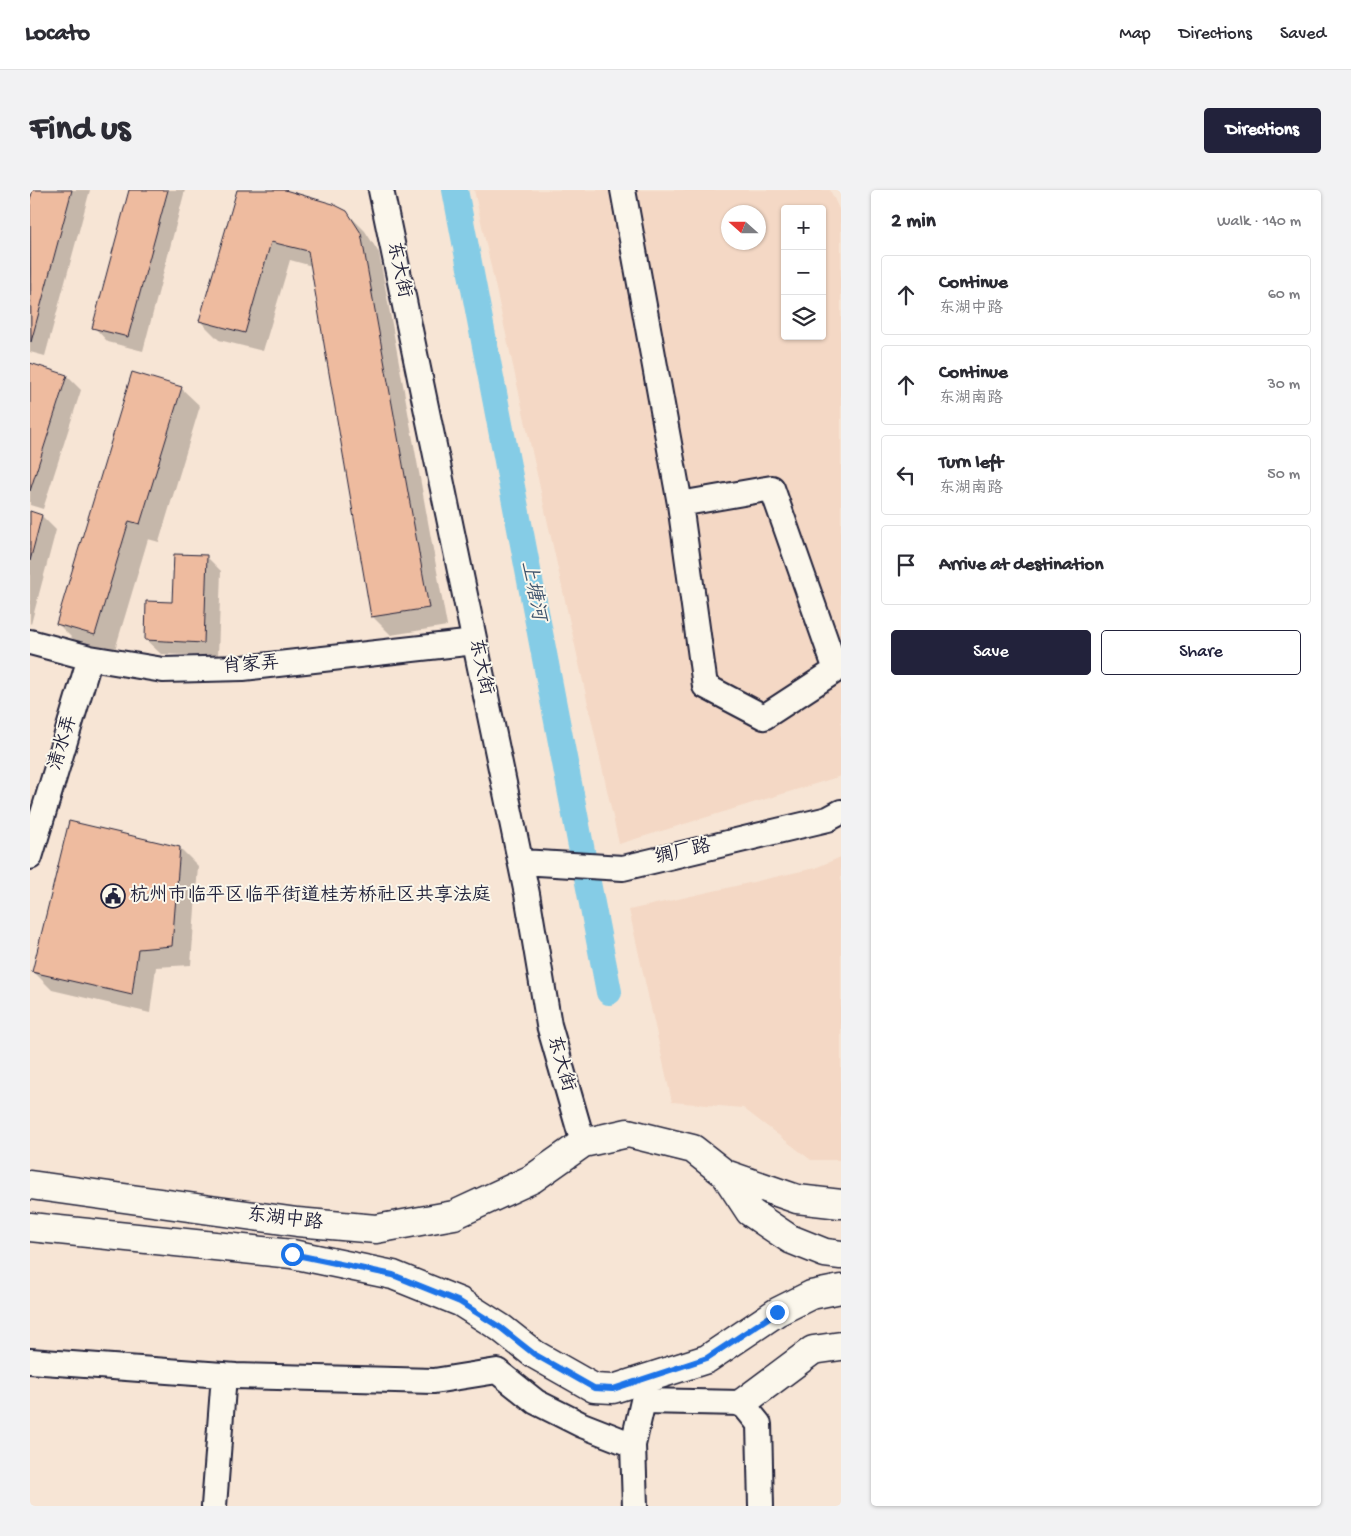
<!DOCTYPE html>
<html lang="en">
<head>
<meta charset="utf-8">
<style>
	body { margin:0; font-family:"Gochi Hand","LXGW WenKai TC",sans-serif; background:#f2f2f3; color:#2b2b33 }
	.controls { position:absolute; right:15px; top:15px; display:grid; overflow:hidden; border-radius:5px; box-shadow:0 1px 4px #0004 }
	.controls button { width:45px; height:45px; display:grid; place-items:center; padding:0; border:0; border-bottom:1px solid #e1e1e2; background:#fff; color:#2b2b33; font:25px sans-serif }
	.compass { position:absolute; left:691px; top:15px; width:45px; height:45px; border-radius:50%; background:#fff; box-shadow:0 1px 4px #0004; rotate:291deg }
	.stop { position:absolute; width:15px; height:15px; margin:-11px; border:4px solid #1a73e8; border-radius:50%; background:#fff }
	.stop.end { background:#1a73e8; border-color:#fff; box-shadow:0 1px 5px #0008 }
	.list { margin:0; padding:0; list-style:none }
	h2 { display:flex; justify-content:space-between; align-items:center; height:65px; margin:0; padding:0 20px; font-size:21px }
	h2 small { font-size:16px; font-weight:400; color:#7c7c81 }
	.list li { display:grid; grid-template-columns:32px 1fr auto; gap:15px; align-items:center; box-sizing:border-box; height:80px; margin:0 10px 10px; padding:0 10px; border:1px solid #e1e1e2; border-radius:5px }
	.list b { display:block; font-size:19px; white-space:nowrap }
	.list p { margin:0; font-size:16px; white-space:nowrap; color:#7c7c81 }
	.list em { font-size:16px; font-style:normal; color:#7c7c81 }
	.actions { display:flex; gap:10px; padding:15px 20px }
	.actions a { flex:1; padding:11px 0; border:1px solid #22223b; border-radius:5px; text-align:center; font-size:18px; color:#22223b }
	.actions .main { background:#22223b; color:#fff }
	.icon { flex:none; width:28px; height:28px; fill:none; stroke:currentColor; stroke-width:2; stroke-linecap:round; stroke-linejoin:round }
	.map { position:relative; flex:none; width:811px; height:1316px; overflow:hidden; border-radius:5px }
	header { display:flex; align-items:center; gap:30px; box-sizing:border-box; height:70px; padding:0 25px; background:#fff; border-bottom:1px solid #e1e1e2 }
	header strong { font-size:24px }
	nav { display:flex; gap:28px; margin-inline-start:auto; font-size:18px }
	.intro { display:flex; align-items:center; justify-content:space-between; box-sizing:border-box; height:120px; padding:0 30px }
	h1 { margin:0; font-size:35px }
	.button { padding:12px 22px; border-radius:5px; background:#22223b; color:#fff; font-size:18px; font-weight:700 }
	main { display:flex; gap:30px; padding:0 30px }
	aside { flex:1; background:#fff; border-radius:5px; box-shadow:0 1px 4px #0004 }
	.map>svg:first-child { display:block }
	.built { fill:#f4d8c5; fill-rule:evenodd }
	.shadow { fill:#0003 }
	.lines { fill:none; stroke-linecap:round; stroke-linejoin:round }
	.canal { stroke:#85cce6; stroke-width:26 }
	.building { fill:#eebb9f; stroke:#22223b }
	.minor-casing { stroke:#22223b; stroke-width:28 }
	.major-casing { stroke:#22223b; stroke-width:31 }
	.minor { stroke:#fbf7ec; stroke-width:24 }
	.major { stroke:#fbf7ec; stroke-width:28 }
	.route { stroke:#1a73e8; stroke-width:6 }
	.labels { text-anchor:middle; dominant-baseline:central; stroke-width:4; stroke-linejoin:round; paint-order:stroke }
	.street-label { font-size:19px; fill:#22223b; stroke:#fbf7ec }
	.poi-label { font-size:19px; fill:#22223b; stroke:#fbf7ec; text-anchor:start }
	.water-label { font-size:20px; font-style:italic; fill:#40556e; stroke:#fbf7ec }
</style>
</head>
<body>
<header>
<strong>Locato</strong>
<nav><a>Map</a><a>Directions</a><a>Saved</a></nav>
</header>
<div class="intro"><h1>Find us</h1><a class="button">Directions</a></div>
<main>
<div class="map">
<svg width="811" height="1316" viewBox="0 0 811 1316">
	<rect width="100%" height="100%" fill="#f7e5d5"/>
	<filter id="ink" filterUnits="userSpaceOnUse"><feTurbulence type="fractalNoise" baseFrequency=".02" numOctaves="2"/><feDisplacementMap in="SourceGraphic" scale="10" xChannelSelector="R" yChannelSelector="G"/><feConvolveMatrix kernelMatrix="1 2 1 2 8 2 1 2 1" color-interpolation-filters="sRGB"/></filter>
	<g filter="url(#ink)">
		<path class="built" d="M444,0h356l11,23v563l-222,68zM755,19h37v127h-37zM698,22h30v30h-30z
			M811,667v303h-30l-68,-52 -71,-6 -43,-192 186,-42z"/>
		<path class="shadow" d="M4,0h56l-45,166 -15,-4v-148z
			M100,0h55l-42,161 -35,-9 -14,-15z
			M208,0h42l66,22 19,19 14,22 68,373 -56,9 -18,-18 -61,-351 -22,-6 -27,91 -44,-11 -19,-19z
			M1,174l36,12 14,14 -38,119 -13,-4z
			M151,198l19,18 -41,136 -11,-3 -34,114 -38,-11 -19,-19z
			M0,323l12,3 14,14 -25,94 -1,-1z
			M177,367l14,14 -3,85 -57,-2 -15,-14z
			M150,658l18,18 -7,99 -35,2 -6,46 -98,-23 -19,-19z"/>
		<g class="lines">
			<path class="canal" d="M425,0l154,802"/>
		</g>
		<path class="building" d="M3,0h39l-41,152 -1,-143z
			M99,0h39l-40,147 -36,-9z
			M207,0h48l48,14 14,7 14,22 68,375 -58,9 -63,-366 -37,-9 -26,91 -46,-12z
			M0,173l37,12 -37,116z
			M102,182l50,15 -42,137 -11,-3 -34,114 -39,-11z
			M0,321l12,4 -12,46z
			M144,364l33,1 -3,88 -59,-3 1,-39 26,1z
			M39,631l111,26 -8,99 -34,3 -6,46 -100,-23z"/>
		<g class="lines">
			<g class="minor-casing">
				<path id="minor" d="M351,0l146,704 22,131 34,118
					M593,0l57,314 25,182 59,31 72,-47 -64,-182 -92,16
					M0,452l60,16 73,12 80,-2 232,-26
					M0,667l60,-199
					M491,672l102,6 205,-49 13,-7
					M0,1171l206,15 198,5 63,-10 39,31 46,23 51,20
					M184,1316l10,-131
					M605,1316l-2,-61 10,-44 99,2 17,21 2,82"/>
			</g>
			<g class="major-casing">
				<path id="major" d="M695,984l72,25 44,5
					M0,995l267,37 79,7 78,-14 78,-36 51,-36 45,-10 65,16 32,25 25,38 40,27 35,14 16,2
					M0,1037l262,27 101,21 67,27 41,26 33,26 60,34 19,1 94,-30 70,-47 34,-17 30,-6
					M712,1213l71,-53 28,-4"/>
			</g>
			<use href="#minor" class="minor"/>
			<use href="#major" class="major"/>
		</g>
	</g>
	<g class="lines" filter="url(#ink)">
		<path class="route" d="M262,1064l101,21 67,27 41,26 33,26 60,34 19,1 94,-31 70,-46"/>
	</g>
	<defs>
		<g id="civic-ring" transform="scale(1.25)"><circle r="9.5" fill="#fbf7ec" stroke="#22223b" stroke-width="1.5"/><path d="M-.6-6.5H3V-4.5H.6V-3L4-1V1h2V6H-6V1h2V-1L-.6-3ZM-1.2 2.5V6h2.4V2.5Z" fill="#22223b"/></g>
	</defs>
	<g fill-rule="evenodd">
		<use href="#civic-ring" x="83" y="706"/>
	</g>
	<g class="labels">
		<g class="street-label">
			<text transform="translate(368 80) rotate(78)">东大街</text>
			<text transform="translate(221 476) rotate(-4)">肖家弄</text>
			<text transform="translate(450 477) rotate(78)">东大街</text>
			<text transform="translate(34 553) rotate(-73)">清水弄</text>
			<text transform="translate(653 663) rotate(-13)">绸厂路</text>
			<text transform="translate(530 874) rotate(74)">东大街</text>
			<text transform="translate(255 1030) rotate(7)">东湖中路</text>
		</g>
		<g class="poi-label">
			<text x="100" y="706">杭州市临平区临平街道桂芳桥社区共享法庭</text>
		</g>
		<g class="water-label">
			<text transform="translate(502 401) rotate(79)">上塘河</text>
		</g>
	</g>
</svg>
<div class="controls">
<button>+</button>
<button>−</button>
<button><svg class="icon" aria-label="layers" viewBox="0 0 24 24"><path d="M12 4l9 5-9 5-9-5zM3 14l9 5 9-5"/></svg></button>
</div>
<svg class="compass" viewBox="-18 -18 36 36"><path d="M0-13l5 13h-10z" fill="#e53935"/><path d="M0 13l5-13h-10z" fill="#7c7c81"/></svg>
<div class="stop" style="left:262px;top:1064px"></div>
<div class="stop end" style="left:747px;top:1122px"></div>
</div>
<aside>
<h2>2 min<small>Walk · 140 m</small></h2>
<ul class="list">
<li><svg class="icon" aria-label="ahead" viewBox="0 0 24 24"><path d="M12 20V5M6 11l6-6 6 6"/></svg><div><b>Continue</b><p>东湖中路</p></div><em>60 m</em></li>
<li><svg class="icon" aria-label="ahead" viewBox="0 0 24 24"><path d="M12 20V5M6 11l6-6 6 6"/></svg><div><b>Continue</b><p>东湖南路</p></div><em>30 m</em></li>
<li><svg class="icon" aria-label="left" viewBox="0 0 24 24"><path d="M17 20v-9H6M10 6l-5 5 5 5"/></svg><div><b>Turn left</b><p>东湖南路</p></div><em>50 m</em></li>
<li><svg class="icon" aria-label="arrive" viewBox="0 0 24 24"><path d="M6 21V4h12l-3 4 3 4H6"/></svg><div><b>Arrive at destination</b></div></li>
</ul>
<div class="actions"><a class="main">Save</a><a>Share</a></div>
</aside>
</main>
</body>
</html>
